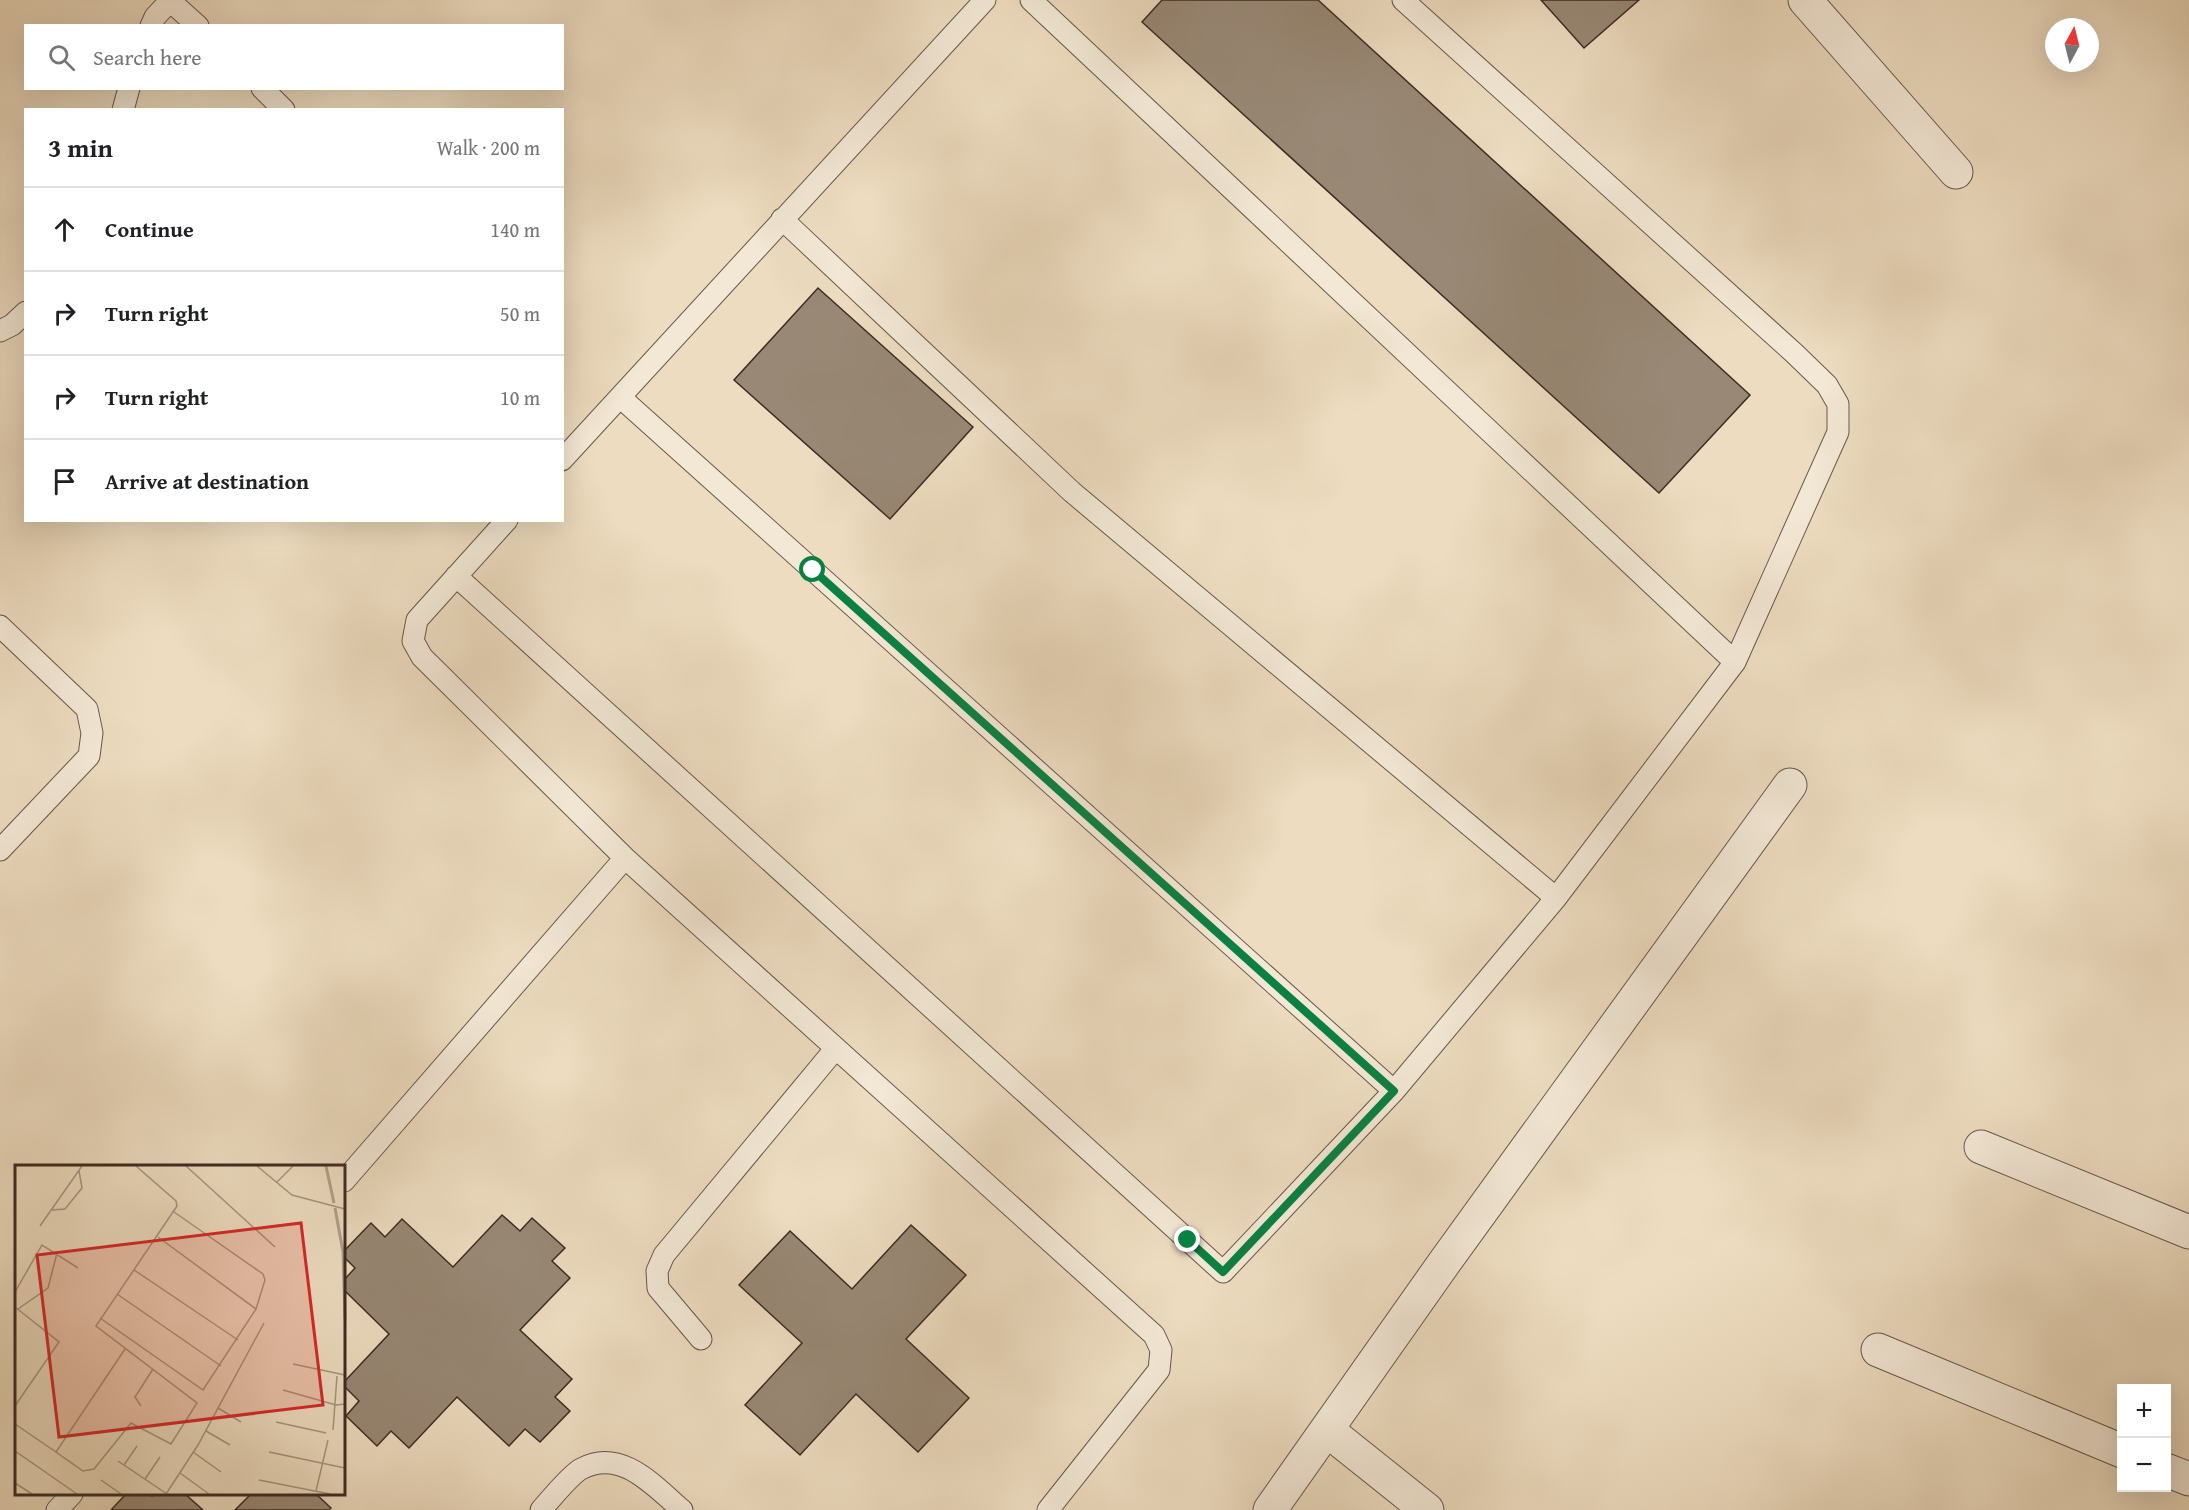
<!DOCTYPE html>
<html lang="en">
<head>
<meta charset="utf-8">
<style>
	body { margin:0; font-family:"Gentium Book Plus",serif; background:#f2f2f2; color:#202124 }
	.controls { position:absolute; right:18px; bottom:18px; display:grid; overflow:hidden; border-radius:0px; box-shadow:0 6px 24px #0002 }
	.controls button { width:54px; height:54px; display:grid; place-items:center; padding:0; border:0; border-bottom:2px solid #e0e0e0; background:#fff; color:#202124; font:30px sans-serif }
	.compass { position:absolute; left:2045px; top:18px; width:54px; height:54px; border-radius:50%; background:#fff; box-shadow:0 6px 24px #0002; rotate:7deg }
	.stop { position:absolute; width:18px; height:18px; margin:-14px; border:4px solid #0b8043; border-radius:50%; background:#fff }
	.stop.end { background:#0b8043; border-color:#fff; box-shadow:0 2px 6px #0008 }
	.list { margin:0; padding:0; list-style:none }
	h2 { display:flex; justify-content:space-between; align-items:center; height:78px; margin:0; padding:0 24px; font-size:26px }
	h2 small { font-size:20px; font-weight:400; color:#757577 }
	.list li { display:grid; grid-template-columns:39px 1fr auto; gap:18px; align-items:center; box-sizing:border-box; height:84px; padding:0 24px; border-top:2px solid #e0e0e0 }
	.list b { display:block; font-size:22px; white-space:nowrap }
	.list em { font-size:20px; font-style:normal; color:#757577 }
	.icon { flex:none; width:33px; height:33px; fill:none; stroke:currentColor; stroke-width:2; stroke-linecap:round; stroke-linejoin:round }
	.map { position:relative; flex:none; width:2189px; height:1510px; overflow:hidden }
	.search { position:absolute; background:#fff; box-shadow:0 6px 24px #0002; left:24px; top:24px; width:540px; height:66px; display:flex; align-items:center; gap:15px; box-sizing:border-box; padding:0 21px; border-radius:0px; color:#757577; font-size:22px }
	.panel { position:absolute; background:#fff; box-shadow:0 6px 24px #0002; left:24px; top:108px; width:540px; height:414px; border-radius:0px }
	.map>svg:first-child { display:block }
	.building { fill:#988875; stroke:#3c2c23; stroke-width:1.5 }
	.lines { fill:none; stroke-linecap:round; stroke-linejoin:round }
	.service-casing { stroke:#68584a; stroke-width:23 }
	.minor-casing { stroke:#68584a; stroke-width:35 }
	.service { stroke:#f3e8d6; stroke-width:21 }
	.minor { stroke:#f3e8d6; stroke-width:33 }
	.route { stroke:#0b8043; stroke-width:8 }
	.inset-river { fill:none; stroke:#b1a08b; stroke-width:3 }
	.inset-road { fill:none; stroke:#a69681; stroke-width:1.5 }
	.view { fill:#d62828; fill-opacity:0.15; stroke:#d62828; stroke-width:3 }
	.inset-edge { fill:none; stroke:#3c2c23; stroke-width:3 }
</style>
</head>
<body>
<div class="map">
<svg width="2189" height="1510" viewBox="0 0 2189 1510">
	<rect width="100%" height="100%" fill="#eddcc0"/>
	<filter id="stains"><feTurbulence type="fractalNoise" baseFrequency=".00333" numOctaves="4"/><feColorMatrix values="0 0 0 0 .2 0 0 0 0 .09 0 0 0 0 .02 0 0 0 .5 -.17"/></filter>
	<radialGradient id="worn" r=".72"><stop offset=".6" stop-color="#630" stop-opacity="0"/><stop offset="1" stop-color="#630" stop-opacity=".3"/></radialGradient>
	<path class="building" d="M1162,0h156l432,395 -91,98 -517,-471z
		M1541,0h98l-55,48z
		M818,288l155,139 -83,92 -156,-139z
		M502,1215l18,16 12,-13 33,30 -13,13 18,17 -50,52 52,49 -17,18 15,14 -30,31 -15,-13 -16,17 -52,-49 -48,51 -18,-17 -14,15 -31,-30 13,-15 -15,-15v-4l45,-48 -45,-44v-10l11,-12 -11,-11v-6l27,-28 14,14 17,-18 51,48z
		M911,1225l55,50 -60,64 63,59 -51,54 -62,-58 -56,61 -55,-50 57,-62 -63,-58 51,-54 62,58z
		M126,1494h23l3,2 2,-2h31l18,16h-92z
		M251,1494h65l15,14 -2,2h-94z"/>
	<g class="lines">
		<g class="service-casing">
			<path id="service" d="M169,0l29,26
				M1031,0l704,662 103,-230v-28l-11,-19 -33,-32 -391,-353
				M151,26l4,-9 15,-16
				M262,88l22,22
				M123,110l6,-22
				M782,219l290,273 484,406
				M0,331l12,-6 14,-13
				M620,397l774,694
				M562,460l423,-460
				M507,520l-90,100 -4,21 9,16 203,201 529,477 7,15 -2,20 -111,140
				M456,576l767,696 171,-181 162,-193 179,-236
				M0,626l87,83 5,24 -3,23 -89,94
				M344,1181l281,-323
				M701,1339l-43,-51 -1,-17 7,-16 172,-207
				M57,1510l15,-16
				M541,1510c9,-10 29,-35 40,-41 40,-22 73,17 101,41"/>
		</g>
		<g class="minor-casing">
			<path id="minor" d="M1805,0l151,172
				M1981,1147l208,85
				M1878,1350l244,101
				M1327,1430l100,80
				M2166,1470l23,9
				M1270,1510l174,-247 346,-478"/>
		</g>
		<use href="#service" class="service"/>
		<use href="#minor" class="minor"/>
	</g>
	<g class="lines">
		<path class="route" d="M813,570l581,521 -171,181 -35,-32"/>
	</g>
	<g transform="translate(15 1165)">
		<rect width="330" height="330" fill="#eddcc0"/>
		<path class="inset-river" d="M311,1l8,37M320,43l8,44 2,67"/>
		<path class="inset-road" d="M171,1l89,81M242,1l35,29 53,14M262,17l16,-16M37,45l13,-1 17,-21 -3,-17M25,61l42,-60M143,72l98,72 9,-29 -2,-6 -89,-62M119,105l104,70M0,127l27,-47 36,23M102,129l104,72M0,142l44,35 -44,64M3,144l30,-21 9,-35M85,153l103,72 53,-81M110,184l-69,103 27,19 11,-2 37,-46 40,21 26,-41 -101,-77 81,-120 -1,-5 -40,-35M278,199l52,11M268,225l53,15 9,-1M126,241l-6,-9 18,-28M203,243l23,14M261,257l50,11M0,259l41,28M318,265l4,-54M191,266l24,14M0,286l62,43M178,287l28,20M254,287l76,16M103,296l49,33M109,300l13,-19M165,308l29,21M130,314l15,-22M86,315l20,14M244,315l71,14M0,318l17,11M301,326l12,-51M151,329l32,-49 66,-122"/>
		<path class="view" d="M286,58l22,182 -264,32 -22,-182z"/>
		<rect width="330" height="330" class="inset-edge"/>
	</g>
	<rect width="100%" height="100%" filter="url(#stains)"/>
	<rect width="100%" height="100%" fill="url(#worn)"/>
</svg>
<div class="controls">
<button>+</button>
<button>−</button>
</div>
<svg class="compass" viewBox="-18 -18 36 36"><path d="M0-13l5 13h-10z" fill="#e53935"/><path d="M0 13l5-13h-10z" fill="#757577"/></svg>
<div class="stop" style="left:813px;top:570px"></div>
<div class="stop end" style="left:1188px;top:1240px"></div>
<div class="search"><svg class="icon" aria-label="search" viewBox="0 0 24 24"><circle cx="10" cy="10" r="6"/><path d="M15 15l6 6"/></svg>Search here</div>
<section class="panel">
<h2>3 min<small>Walk · 200 m</small></h2>
<ul class="list">
<li><svg class="icon" aria-label="ahead" viewBox="0 0 24 24"><path d="M12 20V5M6 11l6-6 6 6"/></svg><div><b>Continue</b></div><em>140 m</em></li>
<li><svg class="icon" aria-label="right" viewBox="0 0 24 24"><path d="M7 20v-9h11M14 6l5 5-5 5"/></svg><div><b>Turn right</b></div><em>50 m</em></li>
<li><svg class="icon" aria-label="right" viewBox="0 0 24 24"><path d="M7 20v-9h11M14 6l5 5-5 5"/></svg><div><b>Turn right</b></div><em>10 m</em></li>
<li><svg class="icon" aria-label="arrive" viewBox="0 0 24 24"><path d="M6 21V4h12l-3 4 3 4H6"/></svg><div><b>Arrive at destination</b></div></li>
</ul>
</section>
</div>
</body>
</html>
